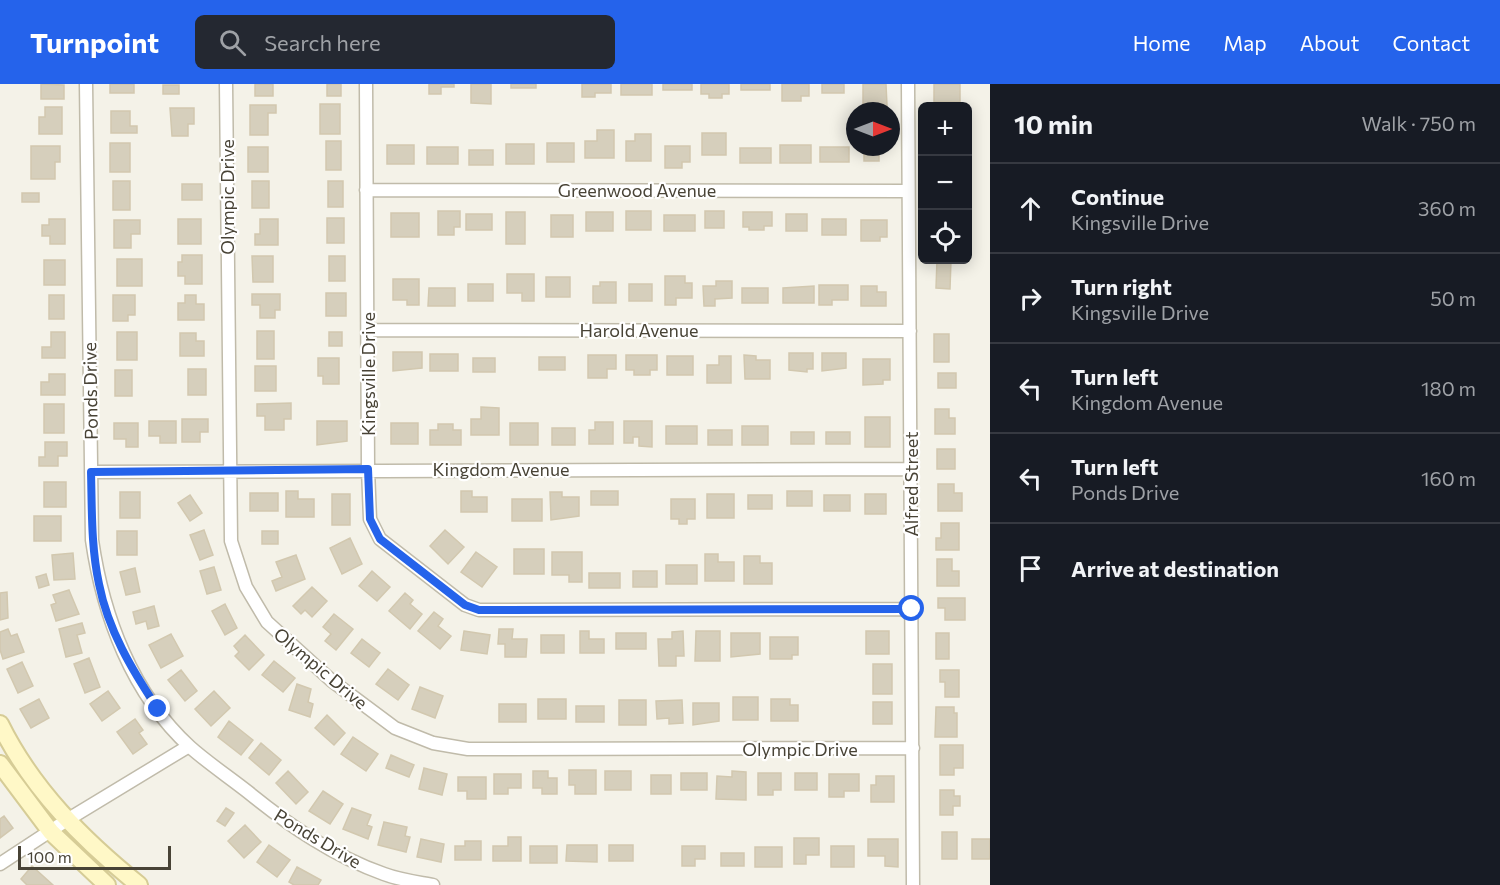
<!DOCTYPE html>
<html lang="en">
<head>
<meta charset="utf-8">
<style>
	body { margin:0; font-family:Commissioner,sans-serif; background:#242831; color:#f1f3f6 }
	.controls { position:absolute; right:18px; top:18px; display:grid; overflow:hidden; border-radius:9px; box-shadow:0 3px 15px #0003 }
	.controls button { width:54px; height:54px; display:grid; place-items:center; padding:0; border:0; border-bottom:2px solid #363941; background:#171b24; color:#f1f3f6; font:30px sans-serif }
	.compass { position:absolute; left:846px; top:18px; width:54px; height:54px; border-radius:50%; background:#171b24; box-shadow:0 3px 15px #0003; rotate:90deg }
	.scale { position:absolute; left:18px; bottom:15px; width:153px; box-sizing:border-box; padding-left:6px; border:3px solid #484336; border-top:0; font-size:16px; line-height:21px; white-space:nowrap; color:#484336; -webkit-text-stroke:4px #fff; paint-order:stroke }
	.stop { position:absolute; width:18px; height:18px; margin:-14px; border:4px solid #2563eb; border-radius:50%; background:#fff }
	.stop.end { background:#2563eb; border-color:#fff; box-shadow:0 2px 6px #0008 }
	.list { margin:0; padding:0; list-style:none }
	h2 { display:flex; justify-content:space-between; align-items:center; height:78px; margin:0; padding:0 24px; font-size:26px }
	h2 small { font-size:20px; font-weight:400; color:#9ea1a6 }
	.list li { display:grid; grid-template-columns:39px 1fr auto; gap:18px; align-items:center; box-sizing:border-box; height:90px; padding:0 24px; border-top:2px solid #363941 }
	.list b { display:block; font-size:22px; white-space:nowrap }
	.list p { margin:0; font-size:20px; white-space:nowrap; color:#9ea1a6 }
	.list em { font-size:20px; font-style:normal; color:#9ea1a6 }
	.icon { flex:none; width:33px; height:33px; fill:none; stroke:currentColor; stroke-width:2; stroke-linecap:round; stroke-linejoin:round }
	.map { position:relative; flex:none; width:990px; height:801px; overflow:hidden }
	header { display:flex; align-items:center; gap:36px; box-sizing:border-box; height:84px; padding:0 30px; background:#2563eb; color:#fff }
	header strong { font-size:28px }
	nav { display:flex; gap:33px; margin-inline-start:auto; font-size:21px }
	.search { width:420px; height:54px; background:#242831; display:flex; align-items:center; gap:15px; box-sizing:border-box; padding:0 21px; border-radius:9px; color:#9ea1a6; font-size:22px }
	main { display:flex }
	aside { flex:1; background:#171b24 }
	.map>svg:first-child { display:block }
	.building { fill:#d6cfbc; stroke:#d2c8af; stroke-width:1.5 }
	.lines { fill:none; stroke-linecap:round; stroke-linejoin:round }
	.street-casing { stroke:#c0bbaa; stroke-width:15 }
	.secondary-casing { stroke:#d6cc96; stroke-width:20 }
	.street { stroke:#fff; stroke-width:12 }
	.secondary { stroke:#fff8c7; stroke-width:16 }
	.route { stroke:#2563eb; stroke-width:8 }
	.labels { text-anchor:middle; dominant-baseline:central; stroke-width:4.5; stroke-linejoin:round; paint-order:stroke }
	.street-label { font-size:18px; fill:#484336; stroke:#fff }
</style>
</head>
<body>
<header>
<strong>Turnpoint</strong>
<div class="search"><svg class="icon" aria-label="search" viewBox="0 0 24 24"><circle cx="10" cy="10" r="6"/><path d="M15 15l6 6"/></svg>Search here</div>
<nav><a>Home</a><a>Map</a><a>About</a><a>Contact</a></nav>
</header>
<main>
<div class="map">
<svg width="990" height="801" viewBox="0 0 990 801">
	<rect width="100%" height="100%" fill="#f4f2e8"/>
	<path class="building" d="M41,0l23,1v14h-23z
		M110,0h24v9h-24z
		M255,0h18v12h-18z
		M327,0h14v12h-14z
		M429,0h25v3h-13v7h-12z
		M471,0h20v20l-20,-1z
		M511,0h25v4h-25z
		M582,0h29v9h-16v4h-13z
		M621,0h31v11h-31z
		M663,0h29v6h-29z
		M701,0h28v10h-7v4h-13v-4h-8z
		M741,0h29v6h-29z
		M782,0h27v12h-8v5h-19z
		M822,0h22v9h-22z
		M863,0h23l1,22 -24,1z
		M934,0h26v18h-26z
		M163,1h16v9h-16z
		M320,20h20v30h-20z
		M250,21h26v8h-8v22h-18z
		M45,23h17v27h-23v-17h6z
		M170,24h24v16h-6v12h-16z
		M111,27h19v15h7v7h-26z
		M597,46h17v28h-29v-17h12z
		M702,49h24v22h-24z
		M635,50h16v27h-25v-20h9z
		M326,57h15v29h-15z
		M110,59h20v29h-20z
		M547,59h27v19h-27z
		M506,60h28v20h-28z
		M387,61h27v19h-27z
		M780,61h31v18h-31z
		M31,62h29v16h-5v17h-24z
		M665,62h25v16h-8v6h-17z
		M248,63h20v25h-20z
		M427,63h31v17h-31z
		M820,63h29v15h-29z
		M864,63h20v2h-5v12h-15z
		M740,64h31v15h-31z
		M469,66h24v15h-24z
		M113,97h17v29h-17z
		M252,97h17v27h-17z
		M328,97h15v26h-15z
		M182,100h20v16h-20z
		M22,109h17v9h-17z
		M438,127h22v16h-6v8h-16z
		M626,127h25v19h-25z
		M705,127h19v17h-19z
		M506,128h19v32h-19z
		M586,128h27v19h-27z
		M743,128h29v14h-8v4h-15v-3h-6z
		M391,129h28v24h-28z
		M466,130h26v16h-26z
		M786,130h21v17h-21z
		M551,131h22v22h-22z
		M664,131h31v16h-31z
		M327,134h17v25h-17z
		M49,135h16v25h-15v-8h-8v-11h7z
		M178,135h23v25h-23z
		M260,135h18v26h-23v-11h5z
		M822,135h24v16h-24z
		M114,136h26v14h-9v14h-17z
		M861,136h26v17h-7v4h-19z
		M182,171h20v29h-17v-8h-7v-14h4z
		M252,172h21v26h-20z
		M329,172h16v25h-16z
		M117,175h25v27h-25z
		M44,176h21v25h-21z
		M937,176h14l-1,29 -14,-1z
		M507,190h27v27h-12v-8h-15z
		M665,192h20v7h7v15h-16v7h-11z
		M546,193h24v20h-24z
		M393,195h26v26h-12v-5h-14z
		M716,197h16v17l-17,1v7h-11l-1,-20h13z
		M600,198h16v21h-23v-17h7z
		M468,200h25v17h-25z
		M629,200h23v17h-23z
		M819,201h29v15h-16v5h-13z
		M814,202v17h-31v-15z
		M861,202h16v6h9v14h-25z
		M429,204h26v18h-27z
		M742,204h26v15h-26z
		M326,209h20v23h-20z
		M252,210h28v16h-5v8h-15v-13h-8z
		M49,211h15v24h-15z
		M113,211h22v20h-7v6h-15z
		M185,211h11v9h8v16h-26v-17h7z
		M257,247h17v28h-17z
		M51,248h14v26h-23v-11h9z
		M117,248h20v28h-20z
		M329,248h13v14h-13z
		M180,249h16v8h8v15h-24z
		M934,250h15v28h-15z
		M393,268h29v16l-29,3z
		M789,269h24v16h-6v3l-18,-2z
		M822,269h24v15l-24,3z
		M430,270h28v17h-28z
		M588,271h28v14h-9v9h-19z
		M626,271h31v15h-7v5h-16v-5h-8z
		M744,271l12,1v4h14v19h-25z
		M667,272h26v19h-26z
		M719,272h12v27h-24v-18h12z
		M539,273h26v13h-26z
		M318,274h21v26h-16v-8h-5z
		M473,274h22v14h-22z
		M863,275h27v21h-7v4l-20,1z
		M255,282h21v25h-21z
		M188,285h18v26h-18z
		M115,286h17v26h-17z
		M938,289h18v15h-18z
		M49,290h16v21h-24v-13h8z
		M291,319v16h-7v11h-19v-14h-8v-12z
		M44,320h20v29h-20z
		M481,323l18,1v27h-28v-16h10z
		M935,325h14v9h6v16h-20z
		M865,333h25v30h-25z
		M182,335h26v13h-8v10h-18z
		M149,337h27v22h-16v-7h-11z
		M317,337h30v20l-30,4z
		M624,337h28v26l-13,-1v-9h-6v6h-9z
		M595,338h18v22h-24v-14h6z
		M114,339h24v24h-12v-8h-12z
		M391,339h27v21h-27z
		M510,339h28v22h-28z
		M438,340h15v6h8v15h-31v-15h8z
		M666,342h31v18h-31z
		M742,342h26v19h-26z
		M552,344h23v17h-23z
		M708,346h24v15h-24z
		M791,348h23v12h-23z
		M826,348h24v12h-24z
		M45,358h22v14h-9v10h-19v-9h6z
		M937,365h18v20h-18z
		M44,398h22v25h-22z
		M938,400h16v9h8v18h-24z
		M286,407h12v8h16v18h-28z
		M461,407h11v6h15v15h-26z
		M591,407h27v14h-27z
		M787,407h25v15h-25z
		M120,408h20v26h-20z
		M550,408h12v5h17v19l-28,4z
		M250,409h28v18h-28z
		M332,410h18v31h-18z
		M707,410h27v24h-27z
		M865,410h21v20h-21z
		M190,411l12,18 -12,8 -12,-18z
		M748,411h24v14h-24z
		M824,411h26v16h-26z
		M512,415h30v22h-30z
		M671,415h24v20h-8v5h-8v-5h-8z
		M34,432h27v25h-27z
		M941,439h18v27h-23v-12h5z
		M204,446l9,25 -13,5 -10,-25z
		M445,446l19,17 -16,17 -18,-18z
		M117,447h20v24h-20z
		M262,447h16v13h-16z
		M350,454l12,26 -20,10 -12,-26z
		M514,465h30v25h-30z
		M476,468l21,15 -15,20 -21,-15z
		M552,468h30v30h-13v-7h-17z
		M73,469l2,26 -21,1 -2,-25z
		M705,470h13v8h16v19h-29z
		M296,471l9,24 -29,12 -4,-10 10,-4 -6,-15z
		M744,472h16v7h12v21h-28z
		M937,475h15v12h7v15h-22z
		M666,481h31v19h-31z
		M214,483l7,23 -14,4 -7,-23z
		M135,484l5,24 -14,3 -6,-23z
		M372,487l18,16 -13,14 -18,-15z
		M633,487h24v16h-24z
		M589,489h31v15h-31z
		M46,490l3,11 -10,3 -3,-11z
		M312,503l15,14 -15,16 -7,-7 -4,4 -8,-8z
		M69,506l10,24 -23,7 -5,-16 5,-2 -3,-8z
		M7,508l1,26 -8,2v-27z
		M405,509l8,7 -3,4 12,10 -12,15 -21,-18z
		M938,514h27v22h-20v-12h-7z
		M225,520l12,24 -12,7 -13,-24z
		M154,522l5,20 -11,3 -2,-8 -10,3 -3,-12z
		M434,528l9,7 -5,7 13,10 -11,13 -22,-18z
		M334,530l19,15 -17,21 -11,-9 6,-7 -8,-7z
		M82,539l3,10 -8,2 5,18 -16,4 -7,-28z
		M8,545l3,7 6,-2 7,18 -21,7 -3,-9v-18z
		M499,545h14l-1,10h15l-1,18h-21v-13h-7z
		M464,547l26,4 -3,19 -26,-4z
		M580,547h9v8h15v14h-24z
		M683,547l1,25h-8v10h-17l-1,-27h14v-7z
		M696,547h24v30h-25z
		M866,547h23v23h-23z
		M616,549h30v16h-30z
		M731,549h29v21l-29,3z
		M936,549h13v26h-13z
		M171,550l12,22 -22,12 -12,-23z
		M245,551l19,20 -15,15 -14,-14 4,-4 -5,-6z
		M541,551h23v18h-23z
		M770,553h28v18h-6v4h-22z
		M362,555l18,14 -11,14 -18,-14z
		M89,574l11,29 -15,6 -11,-29z
		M274,577l21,17 -12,14 -21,-17z
		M22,578l11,24 -15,7 -11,-24z
		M873,580h19v30h-19z
		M388,585l21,16 -11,15 -22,-16z
		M181,586l16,21 -12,10 -17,-21z
		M940,586h19v27h-14v-15h-5z
		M297,600l14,5 -3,13 5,2 -3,13 -21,-7z
		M420,603l23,9 -8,22 -23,-9z
		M108,607l12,17 -18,13 -12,-17z
		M214,607l16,17 -19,18 -16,-17z
		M733,613h25v23h-25z
		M39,615l10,19 -18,10 -11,-19z
		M538,615h28v20h-28z
		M771,615h19v6h8v16h-27z
		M619,616h27v25h-27z
		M682,616l1,23 -14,1v-6l-12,1 -1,-18z
		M873,618h19v22h-19z
		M693,619h26v18l-26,4z
		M499,620h27v18h-27z
		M576,622h28v16h-28z
		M936,623h18v6h3v24h-22z
		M327,631l18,18 -11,12 -19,-17z
		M135,635l8,11 -4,3 8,11 -14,10 -16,-22z
		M229,637l24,19 -12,15 -23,-18z
		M353,653l25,17 -12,17 -25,-17z
		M261,659l20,17 -12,15 -20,-17z
		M940,661h23v23h-9v7h-14z
		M391,671l23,10 -5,12 -23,-9z
		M424,684l23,6 -5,21 -23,-6z
		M569,686h27v24h-21v-9h-6z
		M288,687l20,21 -12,12 -20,-21z
		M533,687h15v7h9v16h-15v-6h-9z
		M605,687h26v19h-26z
		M732,687l14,1v28l-30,-1 1,-23 15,1z
		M681,689h26v17h-26z
		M758,689h23v17h-8v5h-15z
		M795,689h22v17h-22z
		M494,690h27v14h-13v6h-14z
		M829,690h30v17h-15v6h-15z
		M651,691h20v19h-20z
		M876,692h18v26h-23v-17h5z
		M458,693h28v22h-19v-8h-9z
		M940,706h14v6h6v10h-7v9h-13z
		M323,707l20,13 -13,20 -21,-13z
		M226,724l8,5 -9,13 -8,-5z
		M352,724l19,7 -4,10 5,2 -4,12 -25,-10z
		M4,732l9,12 -13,10v-19z
		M384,738l23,5 -2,9 5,1 -4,15 -28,-7z
		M245,741l16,17 -17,16 -16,-17z
		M942,748h15v27h-15z
		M508,753h13v24h-28v-15h15z
		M794,754h25v17h-13v9h-12z
		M421,755l23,5 -3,18 -24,-5z
		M868,755h30v28l-13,-1v-10h-17z
		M972,755h18v20h-18z
		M465,757h16v19h-26v-14h10z
		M269,761l21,15 -13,17 -20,-15z
		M567,761h30v17l-31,-1z
		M609,761h24v16h-24z
		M530,762h27v17h-27z
		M682,762h23v13h-10v7h-13z
		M831,762h23v21h-23z
		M755,763h27v20h-27z
		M721,769h23v13h-23z
		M32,782l21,19h-26l-6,-6z
		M297,783l24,13 -3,5h-24l-5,-3z"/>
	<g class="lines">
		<g class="street-casing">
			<path id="street" d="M86,0l6,456c11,76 40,154 98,207 18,16 39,30 58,45 42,34 85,64 136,82 16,6 33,8 49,11
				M226,0l5,457 15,46 21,35 65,59 63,47 38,15 35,6 445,-1
				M366,0l2,385 2,50 10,20 85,66 14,5 433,-1
				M908,0l5,801
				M366,106l542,1
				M369,246l541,1
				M91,388l820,-3
				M0,780l67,-44 122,-74"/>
		</g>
		<g class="secondary-casing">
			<path id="secondary" d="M0,640c32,65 83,116 139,161
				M0,680l51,68 56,53"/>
		</g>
		<use href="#street" class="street"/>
		<use href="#secondary" class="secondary"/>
	</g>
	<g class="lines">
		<path class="route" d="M158,625c-26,-39 -50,-79 -59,-125 -8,-37 -7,-75 -8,-112l277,-3 2,50 10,20 85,66 14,5 433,-1"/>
	</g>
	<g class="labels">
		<g class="street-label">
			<text x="637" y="106">Greenwood Avenue</text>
			<text transform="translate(227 113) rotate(-90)">Olympic Drive</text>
			<text x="639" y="246">Harold Avenue</text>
			<text transform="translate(368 290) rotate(-90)">Kingsville Drive</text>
			<text transform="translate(90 307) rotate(-91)">Ponds Drive</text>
			<text x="501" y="385">Kingdom Avenue</text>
			<text transform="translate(911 400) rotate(-90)">Alfred Street</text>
			<text transform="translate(321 584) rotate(40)">Olympic Drive</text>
			<text x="800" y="665">Olympic Drive</text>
			<text transform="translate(318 754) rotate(31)">Ponds Drive</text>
		</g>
	</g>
</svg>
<div class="controls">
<button>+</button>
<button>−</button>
<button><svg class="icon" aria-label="locate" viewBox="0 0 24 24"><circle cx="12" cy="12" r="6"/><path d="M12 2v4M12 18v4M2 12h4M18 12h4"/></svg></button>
</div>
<svg class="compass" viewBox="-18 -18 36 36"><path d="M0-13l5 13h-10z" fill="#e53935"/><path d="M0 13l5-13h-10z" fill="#9ea1a6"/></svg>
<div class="scale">100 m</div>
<div class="stop" style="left:912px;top:525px"></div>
<div class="stop end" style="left:158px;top:625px"></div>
</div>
<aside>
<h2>10 min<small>Walk · 750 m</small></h2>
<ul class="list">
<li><svg class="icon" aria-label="ahead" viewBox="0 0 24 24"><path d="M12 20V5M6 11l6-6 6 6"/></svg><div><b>Continue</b><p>Kingsville Drive</p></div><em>360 m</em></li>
<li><svg class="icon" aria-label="right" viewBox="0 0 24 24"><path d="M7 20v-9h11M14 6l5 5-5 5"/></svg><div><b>Turn right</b><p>Kingsville Drive</p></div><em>50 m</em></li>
<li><svg class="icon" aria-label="left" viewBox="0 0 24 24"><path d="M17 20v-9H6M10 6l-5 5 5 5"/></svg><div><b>Turn left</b><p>Kingdom Avenue</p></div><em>180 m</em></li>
<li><svg class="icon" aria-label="left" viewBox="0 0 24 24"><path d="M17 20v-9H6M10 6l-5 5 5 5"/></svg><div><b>Turn left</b><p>Ponds Drive</p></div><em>160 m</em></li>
<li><svg class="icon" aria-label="arrive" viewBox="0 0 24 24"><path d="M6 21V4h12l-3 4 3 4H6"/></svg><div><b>Arrive at destination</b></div></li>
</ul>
</aside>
</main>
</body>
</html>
